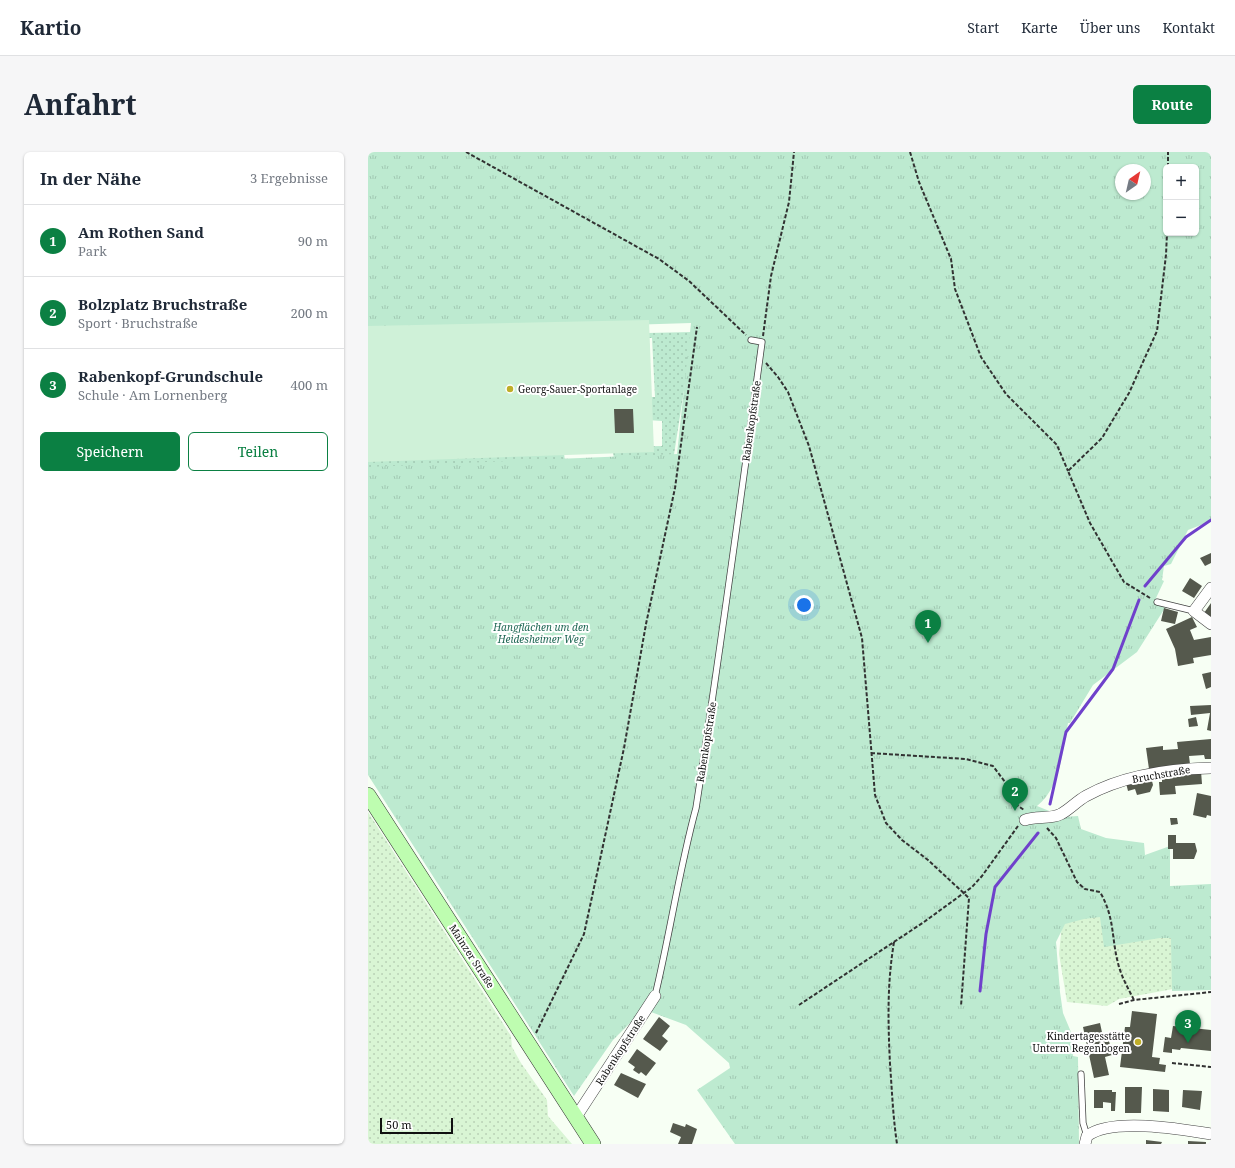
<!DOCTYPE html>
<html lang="de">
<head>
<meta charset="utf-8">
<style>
	body { margin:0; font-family:"Noto Serif",serif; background:#f6f6f7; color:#1f2937 }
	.controls { position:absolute; right:12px; top:12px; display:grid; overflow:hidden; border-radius:6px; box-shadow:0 1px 3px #0004 }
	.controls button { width:36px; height:36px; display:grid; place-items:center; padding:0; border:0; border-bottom:1px solid #e0e1e3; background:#fff; color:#1f2937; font:20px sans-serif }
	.compass { position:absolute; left:747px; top:12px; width:36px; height:36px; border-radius:50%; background:#fff; box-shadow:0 1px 3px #0004; rotate:34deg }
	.scale { position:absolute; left:12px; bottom:10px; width:73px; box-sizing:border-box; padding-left:4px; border:2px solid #101010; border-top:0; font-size:11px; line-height:14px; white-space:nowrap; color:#101010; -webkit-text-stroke:3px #fff; paint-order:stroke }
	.you { position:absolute; left:436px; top:453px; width:14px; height:14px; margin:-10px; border:3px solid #fff; border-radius:50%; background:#1a73e8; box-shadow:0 0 0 6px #1a73e833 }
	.badge { display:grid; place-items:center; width:26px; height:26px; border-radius:50%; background:#0b8043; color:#fff; font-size:13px; font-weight:700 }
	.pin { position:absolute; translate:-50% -33px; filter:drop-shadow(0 1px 2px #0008) }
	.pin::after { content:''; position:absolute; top:21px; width:14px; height:12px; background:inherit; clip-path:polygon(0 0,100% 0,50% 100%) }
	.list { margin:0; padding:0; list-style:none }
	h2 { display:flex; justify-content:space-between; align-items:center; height:52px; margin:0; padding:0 16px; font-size:17px }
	h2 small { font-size:13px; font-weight:400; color:#747a83 }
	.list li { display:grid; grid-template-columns:26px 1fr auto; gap:12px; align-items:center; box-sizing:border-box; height:72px; padding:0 16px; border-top:1px solid #e0e1e3 }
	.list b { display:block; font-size:15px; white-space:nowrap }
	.list p { margin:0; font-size:13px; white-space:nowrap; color:#747a83 }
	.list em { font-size:13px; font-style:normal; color:#747a83 }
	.actions { display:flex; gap:8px; padding:12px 16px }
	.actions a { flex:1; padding:9px 0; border:1px solid #0b8043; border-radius:6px; text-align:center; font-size:14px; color:#0b8043 }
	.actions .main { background:#0b8043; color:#fff }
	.map { position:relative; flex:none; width:843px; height:992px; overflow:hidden; border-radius:6px }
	header { display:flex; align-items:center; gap:24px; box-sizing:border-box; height:56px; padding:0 20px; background:#fff; border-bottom:1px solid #e0e1e3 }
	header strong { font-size:19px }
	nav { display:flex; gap:22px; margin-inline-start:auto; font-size:14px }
	.intro { display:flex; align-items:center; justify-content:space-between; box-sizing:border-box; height:96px; padding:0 24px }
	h1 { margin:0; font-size:28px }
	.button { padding:10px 18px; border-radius:6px; background:#0b8043; color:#fff; font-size:14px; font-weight:700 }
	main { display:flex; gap:24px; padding:0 24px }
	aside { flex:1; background:#fff; border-radius:6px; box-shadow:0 1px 3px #0004 }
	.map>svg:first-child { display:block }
	.farmland { fill:url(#farmland-dots) }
	.grass { fill:url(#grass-dots) }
	.park { fill:url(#park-tufts); fill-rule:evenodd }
	.pitch { fill:#cff1d8 }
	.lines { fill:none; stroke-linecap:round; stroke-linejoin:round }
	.stream { stroke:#6f41cb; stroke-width:3 }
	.building { fill:#55594d }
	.lane-casing { stroke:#434343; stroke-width:7 }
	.street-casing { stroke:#434343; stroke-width:12 }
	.secondary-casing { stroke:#323232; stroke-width:16 }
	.path { stroke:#323232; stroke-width:2; stroke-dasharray:4 2; stroke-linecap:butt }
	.lane { stroke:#fff; stroke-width:5.5 }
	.street { stroke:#fff; stroke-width:11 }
	.secondary { stroke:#befdb0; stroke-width:15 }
	.poi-dot { fill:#bfae29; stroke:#fff; stroke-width:1.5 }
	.labels { text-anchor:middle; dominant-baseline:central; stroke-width:4; stroke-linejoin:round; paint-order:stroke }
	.poi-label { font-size:10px; fill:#101010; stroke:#fff; text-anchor:start }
	.street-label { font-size:10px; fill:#101010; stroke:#fff }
	.park-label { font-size:10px; font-style:italic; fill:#206855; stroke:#fff }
</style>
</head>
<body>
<header>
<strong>Kartio</strong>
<nav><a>Start</a><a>Karte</a><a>Über uns</a><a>Kontakt</a></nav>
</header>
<div class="intro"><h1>Anfahrt</h1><a class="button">Route</a></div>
<main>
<aside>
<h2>In der Nähe<small>3 Ergebnisse</small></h2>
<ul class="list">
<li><span class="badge">1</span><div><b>Am Rothen Sand</b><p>Park</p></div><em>90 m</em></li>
<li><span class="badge">2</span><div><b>Bolzplatz Bruchstraße</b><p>Sport · Bruchstraße</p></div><em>200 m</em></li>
<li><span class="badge">3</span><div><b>Rabenkopf-Grundschule</b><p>Schule · Am Lornenberg</p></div><em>400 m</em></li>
</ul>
<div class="actions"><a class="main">Speichern</a><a>Teilen</a></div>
</aside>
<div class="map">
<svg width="843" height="992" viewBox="0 0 843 992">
	<defs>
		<pattern id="farmland-dots" width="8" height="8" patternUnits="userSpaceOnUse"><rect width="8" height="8" fill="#d9f5d4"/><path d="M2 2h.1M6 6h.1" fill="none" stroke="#b9d1b5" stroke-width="1.8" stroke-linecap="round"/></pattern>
		<pattern id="grass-dots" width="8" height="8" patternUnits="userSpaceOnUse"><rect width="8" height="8" fill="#bdead0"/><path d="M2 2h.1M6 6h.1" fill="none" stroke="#a1c8b2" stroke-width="1.8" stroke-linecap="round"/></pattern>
		<pattern id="park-tufts" width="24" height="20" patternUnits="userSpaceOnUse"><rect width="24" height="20" fill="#bdead0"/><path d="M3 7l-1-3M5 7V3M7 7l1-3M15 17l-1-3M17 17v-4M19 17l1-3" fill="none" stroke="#a1c8b2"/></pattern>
	</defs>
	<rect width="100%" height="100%" fill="#f7fff4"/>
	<path class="farmland" d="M0,660l143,224 1,11 9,16 26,37 1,16 24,28h-204z
		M800,742l43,73 -11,17 -81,15 -12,7 -40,-4 -8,-48 3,-31z"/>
	<path class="grass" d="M325,180l-20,129 -58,3 -3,-17 50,-1v-25l-15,-1 -1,-23h9l-3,-59h-5v-5z
		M196,301l1,9 -197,6v-6l9,-5z"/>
	<path class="park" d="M0,0h843v369l-23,9 -17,34 -7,2 -2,14 2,1 -8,17 9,10 -28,44 -44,33 -23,38h-2c-6,29 -7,64 -31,83l27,11 14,-1 3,13 25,9 38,5 1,12 25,-9v40l41,-2v106l-39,1 -1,-53h-11l-56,9 -4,-30 -16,2 -19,5 -9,18 4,50 3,21 13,31h-4l1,12 5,1 1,87h-344l-38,-54 33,-22 -1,-5 -43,-38 -35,-13 -5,-9 -11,15 -22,22 -39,56 -206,-321v-308l309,-13 14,-131 -323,10zM798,15h30v66h-30zM753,18h24v24h-24z"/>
	<path class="pitch" d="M281,168l5,132 -286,10v-136z"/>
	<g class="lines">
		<path class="stream" d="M777,434l41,-49 25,-17
			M682,652l16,-72 47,-63 26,-69
			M612,839l6,-57 9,-47 43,-54"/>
	</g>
	<path class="building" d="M246,257h19l1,24h-19z
		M843,401v10l-6,3 -5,-8z
		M822,426l12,8 -8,12 -12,-7z
		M843,451v14l-7,-4z
		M796,456l14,4 -3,12 -14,-3z
		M824,465l5,10 -7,3 4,10 17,-3v18l-18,3 1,5 -16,3 -3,-17 -9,-20z
		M843,520v15l-5,2 -4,-15z
		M843,553v26l-4,-1 3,-17 -19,2 -1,-9z
		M828,565l2,9 -9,1 -1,-8z
		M843,587v20h-6l-1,-4 -15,1 1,8 -41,5 -3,-21 17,-2v4l15,-1 -1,-7z
		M833,619l1,13 -27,2 1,8 -16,1 -1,-13h3v-6z
		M783,625l2,8 -3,7 -13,3 -2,-6 -7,2 -2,-8z
		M829,641l14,3v20l-4,-1 -1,3 -13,-3z
		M802,666h7l1,6 -7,1z
		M800,683h8v8h19l2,8 -3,8h-21v-10h-5z
		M764,859l25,3 -5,43 8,1 -1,6 7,1 -1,7 -45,-5 5,-40h5z
		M291,865l11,9 -8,10 6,5 -8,10 -17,-12z
		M732,871l3,14 5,-1 4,19 -7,2 4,18 -15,3 -11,-51z
		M805,874l38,4v21l-30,-3 -1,2 -8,-1v4l-9,-1 2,-15 6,1z
		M269,897l19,14 -10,13 -5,-4 -2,2 -6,-4 2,-3 -7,-5z
		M253,921l25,11 -8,14 -24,-13z
		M757,935h17l-1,26h-16z
		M785,937l16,1v22l-16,-1z
		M726,938h18v2h4l-1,19h-4v-8l-8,-1v6h-9z
		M815,938l19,1 -2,19 -18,-3z
		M305,971l12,4 1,-3 11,5 -5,15h-14l3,-7 -11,-5z
		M778,988l16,2 -1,2h-15z
		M820,989l18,1v2h-18z"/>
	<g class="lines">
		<g class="lane-casing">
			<path id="lane" d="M789,450l37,9
				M287,844c15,-62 24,-126 41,-188 24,-155 45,-310 66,-466l-11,-2
				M713,922l2,49 4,13"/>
		</g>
		<g class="street-casing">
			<path id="street" d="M843,436l-17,23 17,13
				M657,668c12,-5 24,0 36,-6 9,-5 16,-13 25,-18 36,-20 84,-27 125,-28
				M208,965l79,-121
				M717,992l2,-8c24,-19 94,-7 124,-2"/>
		</g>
		<g class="secondary-casing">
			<path id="secondary" d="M0,643l225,349"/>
		</g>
		<path class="path" d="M98,0l193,107 30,22 57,54
			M542,0l9,30 32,77 4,30 26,68 25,37 51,51 11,26
			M800,15v-15
			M395,184l8,-60 18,-74 5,-50
			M398,211l12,14 10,15 21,54 53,192 13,157 11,28 16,17 26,20 41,38 -8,108
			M782,446l-26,-16 -34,-59 -22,-52 34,-33 27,-45 28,-62 9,-76 1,-22
			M503,601l95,6 27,7 12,16 6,19 13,9
			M679,676l9,10 21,44 8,7 15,3c15,26 11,44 18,71 3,13 10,25 16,37
			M526,790c-7,42 -6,80 -4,122 2,27 3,53 7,80
			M751,852l15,-4 77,-8
			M431,853l125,-83 48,-35 10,-11 36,-50
			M168,881l48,-99 40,-186 22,-124 29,-136 22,-161
			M804,911l39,4"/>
		<use href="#lane" class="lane"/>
		<use href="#street" class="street"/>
		<use href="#secondary" class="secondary"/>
	</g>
	<g class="poi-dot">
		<circle cx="142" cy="237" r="4"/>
		<circle cx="770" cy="890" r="4"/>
	</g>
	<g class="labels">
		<g class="poi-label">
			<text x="150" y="237">Georg-Sauer-Sportanlage</text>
			<text x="762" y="884" text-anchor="end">Kindertagesstätte<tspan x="762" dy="12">Unterm Regenbogen</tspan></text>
		</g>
		<g class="street-label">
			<text transform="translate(383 269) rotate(-82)">Rabenkopfstraße</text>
			<text transform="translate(338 590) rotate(-81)">Rabenkopfstraße</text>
			<text transform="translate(793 622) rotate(-10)">Bruchstraße</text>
			<text transform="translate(104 804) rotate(57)">Mainzer Straße</text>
			<text transform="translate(252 898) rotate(-57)">Rabenkopfstraße</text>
		</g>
		<g class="park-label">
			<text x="173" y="475">Hangflächen um den<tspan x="173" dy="12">Heidesheimer Weg</tspan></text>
		</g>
	</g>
</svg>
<div class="controls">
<button>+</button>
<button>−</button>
</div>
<svg class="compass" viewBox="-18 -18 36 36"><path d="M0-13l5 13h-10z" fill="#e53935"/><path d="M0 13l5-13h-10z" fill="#747a83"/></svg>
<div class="scale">50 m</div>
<div class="you"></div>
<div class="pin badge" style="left:560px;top:491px">1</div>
<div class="pin badge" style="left:647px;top:659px">2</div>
<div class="pin badge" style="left:820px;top:891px">3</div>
</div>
</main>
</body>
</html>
